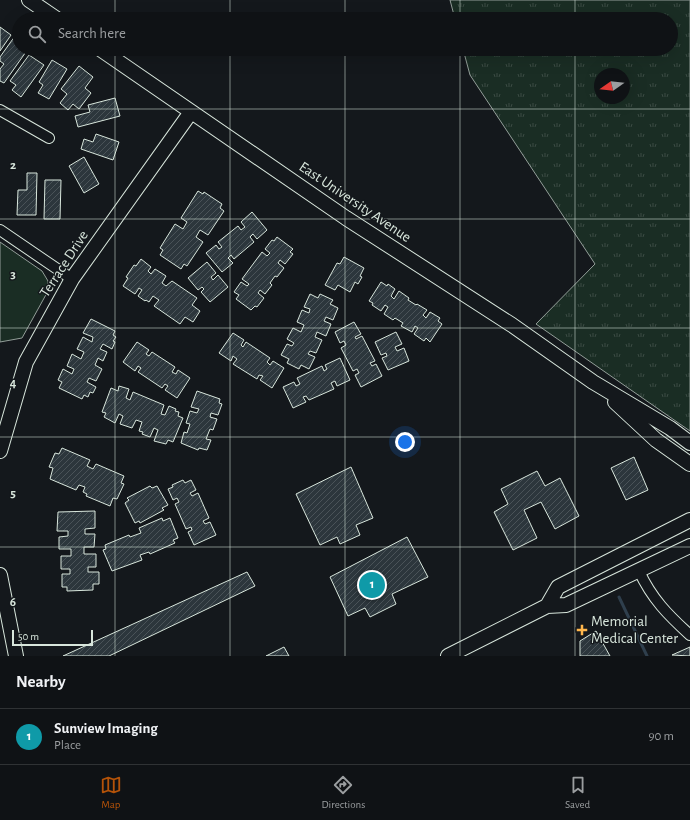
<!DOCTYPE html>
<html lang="en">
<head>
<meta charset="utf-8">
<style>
	body { margin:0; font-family:"Alegreya Sans",sans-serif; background:#181b1e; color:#f1f3f6 }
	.compass { position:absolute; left:594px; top:68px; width:36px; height:36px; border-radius:50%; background:#0f1215; box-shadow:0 4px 16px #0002; rotate:256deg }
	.scale { position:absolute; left:12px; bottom:10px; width:81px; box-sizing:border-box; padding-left:4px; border:2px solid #d8e6dc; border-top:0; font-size:11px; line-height:14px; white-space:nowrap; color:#d8e6dc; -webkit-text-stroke:3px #14181c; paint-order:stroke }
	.you { position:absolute; left:405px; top:442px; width:14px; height:14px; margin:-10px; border:3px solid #fff; border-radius:50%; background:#1a73e8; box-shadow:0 0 0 6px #1a73e833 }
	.badge { display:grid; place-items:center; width:26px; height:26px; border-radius:50%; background:#b45309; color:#fff; font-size:13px; font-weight:700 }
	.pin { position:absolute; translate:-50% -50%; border:2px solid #fff; box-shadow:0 1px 4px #0006 }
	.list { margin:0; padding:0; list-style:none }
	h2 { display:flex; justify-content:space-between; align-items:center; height:52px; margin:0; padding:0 16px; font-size:17px }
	h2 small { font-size:13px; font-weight:400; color:#9b9ea0 }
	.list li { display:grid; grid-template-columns:26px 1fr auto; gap:12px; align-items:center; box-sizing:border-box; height:56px; padding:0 16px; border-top:1px solid #2f3234 }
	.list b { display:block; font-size:15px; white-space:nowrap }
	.list p { margin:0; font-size:13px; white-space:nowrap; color:#9b9ea0 }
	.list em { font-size:13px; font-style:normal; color:#9b9ea0 }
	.icon { flex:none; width:22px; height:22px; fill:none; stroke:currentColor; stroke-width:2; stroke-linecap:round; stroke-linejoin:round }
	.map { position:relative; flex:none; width:690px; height:656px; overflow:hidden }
	.search { position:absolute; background:#0f1215; box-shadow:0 4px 16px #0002; left:12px; right:12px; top:12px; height:44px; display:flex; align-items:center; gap:10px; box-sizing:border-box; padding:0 14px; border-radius:22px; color:#9b9ea0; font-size:15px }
	.sheet { height:108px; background:#0f1215 }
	nav { display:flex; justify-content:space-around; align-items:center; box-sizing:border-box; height:56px; border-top:1px solid #2f3234; background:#0f1215; font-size:11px; color:#9b9ea0 }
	nav a { display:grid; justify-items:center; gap:2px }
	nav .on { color:#b45309 }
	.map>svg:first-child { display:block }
	.grass { fill:url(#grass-tufts); stroke:#939e99; fill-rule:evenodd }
	.park { fill:#1a2d24; stroke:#939e99 }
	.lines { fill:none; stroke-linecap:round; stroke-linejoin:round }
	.stream { stroke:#2f3f4d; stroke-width:3 }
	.building { fill:url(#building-hatch); stroke:#d8e6dc }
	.street-casing { stroke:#d8e6dc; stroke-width:12 }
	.secondary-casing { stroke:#d8e6dc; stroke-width:16 }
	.street { stroke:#14181c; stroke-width:10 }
	.secondary { stroke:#14181c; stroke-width:14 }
	.grid { fill:none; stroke:#d8e6dc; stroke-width:1; stroke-opacity:0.55 }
	.poi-dot { fill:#ffb74d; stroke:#14181c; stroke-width:1.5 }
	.labels { text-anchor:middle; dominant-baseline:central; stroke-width:3; stroke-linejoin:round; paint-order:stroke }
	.street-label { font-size:15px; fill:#d8e6dc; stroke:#14181c }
	.poi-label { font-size:15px; fill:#d8e6dc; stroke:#14181c; text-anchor:start }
	.grid-label { font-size:13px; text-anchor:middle; font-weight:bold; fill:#d8e6dc; stroke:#14181c; stroke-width:3; stroke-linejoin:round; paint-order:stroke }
</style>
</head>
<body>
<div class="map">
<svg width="690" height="656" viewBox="0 0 690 656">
	<defs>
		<pattern id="grass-tufts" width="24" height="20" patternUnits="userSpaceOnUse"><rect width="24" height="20" fill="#1a2d24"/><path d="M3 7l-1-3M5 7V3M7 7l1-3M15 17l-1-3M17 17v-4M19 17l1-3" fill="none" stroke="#3b4b43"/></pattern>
		<pattern id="building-hatch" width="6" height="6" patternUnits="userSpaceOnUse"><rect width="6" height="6" fill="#2c363c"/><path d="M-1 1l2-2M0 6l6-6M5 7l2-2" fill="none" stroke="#4a5358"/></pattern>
	</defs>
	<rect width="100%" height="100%" fill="#14181c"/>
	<path class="grass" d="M450,0h240v431l-154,-107 59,-60 -125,-189 -7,-26h208v-30h-216zM600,74h24v24h-24z"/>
	<path class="park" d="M0,242l42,29 6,10v10l-26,47 -22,4z"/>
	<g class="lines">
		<path class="stream" d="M619,597l28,59"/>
	</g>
	<path class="building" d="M0,27l11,8 -11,16z
		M15,36l4,3v10h9l-24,34 -4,-2v-12l4,-5 -4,-3v-4z
		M29,55l15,10 -23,32 -9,-7 4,-5 -6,-4z
		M52,60l15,9 -18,30 -11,-6 5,-8 -4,-3z
		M79,66l14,11 -8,11 6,5 -12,16 -6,-5 -5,6 -8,-7 7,-9 -6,-5z
		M115,98l5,18 -42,11 -3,-11 15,-4 -2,-7z
		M96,134l23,8 -6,18 -32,-11 3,-10 9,3z
		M84,157l15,27 -15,9 -15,-27z
		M27,173h10l-1,42h-19l1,-25h9z
		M45,180h16l-1,39h-16z
		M198,191l5,3 1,-2 18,12 -2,4 4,3 -16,24 -8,-5 -4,7 7,5 -16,24 -3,-2 -3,5 -21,-14 3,-5 -3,-2 15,-24 8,5 4,-7 -6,-4z
		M252,212l15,18 -10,9 -4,-5 -3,3 4,5 -20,17 -3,-4 -3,3 5,5 -11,9 -16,-19 10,-8 3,4 3,-2 -4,-5 20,-16 3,4 4,-3 -4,-5z
		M277,237l16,12 -3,3 3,2 -8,10 -5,-4 -2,3 6,5 -7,9 -2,-1 -5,7 2,2 -7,9 -5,-4 -2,3 6,5 -7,9 -2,-1 -4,4 -15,-11 3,-4 -5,-3 7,-10 6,4 2,-2 -7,-5 20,-27 5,4 3,-3 -5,-4 7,-9 2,1z
		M344,257l20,11 -4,8 2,1 -4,7 -3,-2 -5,10 -12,-7 -3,5 -10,-5 12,-22 3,1z
		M141,259l10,8 -3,4 3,3 4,-5 11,7 -4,7 4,3 6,-5 25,17 -5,7 8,6 -7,11 -8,-5 -5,7 -26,-18 5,-6 -6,-4 -4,6 -3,-2 -1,1 -7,-5 4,-6 -3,-2 -4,6 -12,-8 5,-8 -2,-1 8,-12 2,1z
		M207,262l9,11 -5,4 2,3 5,-5 10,12 -18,15 -9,-10 3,-3 -2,-2 -4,3 -10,-12z
		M381,282l6,4 1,-2 7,5 -4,7 3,3 5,-8 10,7 -1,2 8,5 1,-1 10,6 -4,5 3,3 4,-6 10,6 -2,3 4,3 -12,18 -4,-4 -2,3 -10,-7 4,-6 -3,-2 -3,6 -11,-6 2,-3 -8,-5 -2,2 -9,-6 4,-7 -3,-2 -4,6 -9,-6 1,-2 -4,-2z
		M310,294l8,4 2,-4 13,6 -3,4 8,4 -5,12 -7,-3 -2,4 7,3 -5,12 -9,-4 -2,5 7,3 -6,13 -6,-2 -2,3 7,3 -6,12 -8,-4 -2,4 -12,-6 2,-4 -8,-4 6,-11 5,2 2,-3 -7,-4 6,-11 8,4 3,-7 -7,-3 5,-12 7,3 1,-4 -6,-2z
		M91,319l24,12 -2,4 3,2 -3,4 2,1 -3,7 -9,-5 -3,5 7,3 -4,9 -5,-3 -3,7 7,4 -6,12 -7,-3 -2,4 9,5 -3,6 -3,-1 -2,5 -4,-2 -2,4 -23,-11 3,-6 -4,-2 5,-11 9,5 2,-5 -7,-3 5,-12 9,5 3,-7 -7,-3 6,-12 9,5 1,-5 -10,-4z
		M354,322l7,12 -6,3 1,2 6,-3 13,25 -5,2 2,3 4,-2 6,12 -21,11 -6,-12 4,-2 -2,-4 -4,2 -12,-23 5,-3 -2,-4 -4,2 -5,-11z
		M396,332l6,12 -7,3 2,4 7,-3 5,13 -21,9 -6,-12 5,-2 -1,-3 -5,2 -6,-13z
		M233,333l11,7 -3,5 2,2 3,-5 24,16 -3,4 3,3 3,-4 11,7 -12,20 -12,-8 3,-4 -4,-1 -2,4 -24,-15 4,-5 -4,-3 -2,5 -12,-8z
		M137,342l12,8 -3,4 3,2 3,-4 23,15 -3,5 4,2 2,-4 12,8 -13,20 -12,-8 3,-4 -3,-2 -3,4 -24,-16 3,-4 -3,-2 -3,5 -12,-9z
		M340,358l10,22 -13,6 -2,-5 -4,2 3,6 -25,11 -3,-4 -3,1 3,5 -13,6 -10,-21 11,-5 2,4 4,-2 -3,-6 25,-12 2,5 3,-2 -2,-4z
		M119,386l10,3 -3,9 4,2 3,-8 31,13 -3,9 4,1 4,-9 7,3 -1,2 4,1 -1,4 5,2 -10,24 -5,-2 -2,4 -12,-3 4,-11 -4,-2 -4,9 -8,-3 1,-2 -4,-1 3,-9 -6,-2 -4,8 -12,-4 3,-8 -4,-2 -4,9 -11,-6 2,-4 -4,-1 9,-24 7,3z
		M197,391l23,8 -1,4 3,1 -4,11 -7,-2 -1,4 7,2 -4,11 -3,-1 -4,10 5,1 -4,10 -8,-2 -1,2 -17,-7 3,-11 3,1 3,-9 -4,-1 4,-12 7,2 2,-4 -8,-2z
		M62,448l28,12 -3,6 6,3 3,-5 28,12 -3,7 3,1 -7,15 -4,-1 -3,8 -24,-10 1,-2 -4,-2 2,-5 -6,-2 -3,5 -26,-11 3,-11 -4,-1 6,-14 4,1z
		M634,457l14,33 -22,10 -15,-32z
		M351,467l22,51 -17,7 4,10 -20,9 -3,-7 -17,8 -24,-51z
		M537,471l8,15 15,-8 19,38 -24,13 -14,-27 -17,8 13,28 -24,12 -19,-38 14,-8 -7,-15z
		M183,480l2,3 6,-3 5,10 -6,3 2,3 6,-3 11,25 -6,3 2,3 5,-2 6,13 -22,10 -6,-13 4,-2 -1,-3 -5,2 -11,-25 4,-2 -2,-4 -4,2 -5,-11 5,-2 -1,-2z
		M150,486l2,2 5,-2 11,19 -6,3 2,2 -24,13 -1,-2 -4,2 -10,-20 4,-3 -2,-2z
		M95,511v17l-10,1v5h10l-1,13h-10v7h12v13h-8v5h11v12h-6v6l-26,1v-4h-5v-13h8v-5h-9v-13h10v-7h-12v-12l9,-1v-5h-11l1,-19z
		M162,518l1,3 7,-3 8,20 -5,2 2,3 -25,11 -1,-2 -9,3 2,5 -30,11 -9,-21 3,-1 -1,-4 24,-10 1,2 11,-4 -2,-5z
		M407,537l21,40 -36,17 4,10 -26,13 -5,-9 -17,8 -18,-39z
		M247,572l8,14 -146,70h-46z
		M596,631l14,25h-30v-15z
		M284,647l5,9h-23z
		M690,647v9l-18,-1z"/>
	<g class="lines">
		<g class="street-casing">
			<path id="street" d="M0,110l49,28
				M0,230l72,49
				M639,571c13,28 29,44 51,64"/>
		</g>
		<g class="secondary-casing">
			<path id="secondary" d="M29,0l28,19
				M100,49l246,169 166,107 81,57 77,46 20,15
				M615,402l41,38 34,24
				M0,451l26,-89 46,-83 119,-167
				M0,575l16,81
				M547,606l11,-19 132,-67
				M448,656l99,-50 19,-1 124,-59"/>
		</g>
		<use href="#street" class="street"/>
		<use href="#secondary" class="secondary"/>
	</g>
	<path class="grid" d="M115,0v19M230,0v19M345,0v19M460,0v19M575,0v19M115,49v607M230,49v607M345,49v607M460,49v607M575,49v607M0,109h690M0,219h690M0,328h690M0,437h690M0,547h690"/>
	<path class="poi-dot" d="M580 624h4v4h4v4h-4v4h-4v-4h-4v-4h4z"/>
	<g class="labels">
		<g class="street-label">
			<text transform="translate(355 202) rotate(34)">East University Avenue</text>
			<text transform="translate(64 264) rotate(-57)">Terrace Drive</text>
		</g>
		<g class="poi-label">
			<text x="591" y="621">Memorial<tspan x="591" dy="17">Medical Center</tspan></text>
		</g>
	</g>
	<g class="grid-label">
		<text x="13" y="169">2</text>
		<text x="13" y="278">3</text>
		<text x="13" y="387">4</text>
		<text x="13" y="497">5</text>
		<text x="13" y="606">6</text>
	</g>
</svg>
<svg class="compass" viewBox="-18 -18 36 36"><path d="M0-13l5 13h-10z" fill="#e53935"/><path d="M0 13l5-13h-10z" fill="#9b9ea0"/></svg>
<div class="scale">50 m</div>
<div class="you"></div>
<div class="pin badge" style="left:372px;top:585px;background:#0f9aa8">1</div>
<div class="search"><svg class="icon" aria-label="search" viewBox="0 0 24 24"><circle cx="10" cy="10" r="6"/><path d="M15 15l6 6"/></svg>Search here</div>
</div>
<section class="sheet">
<h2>Nearby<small></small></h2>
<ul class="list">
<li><span class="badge" style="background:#0f9aa8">1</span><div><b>Sunview Imaging</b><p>Place</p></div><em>90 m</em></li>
</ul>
</section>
<nav>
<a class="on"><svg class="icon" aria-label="map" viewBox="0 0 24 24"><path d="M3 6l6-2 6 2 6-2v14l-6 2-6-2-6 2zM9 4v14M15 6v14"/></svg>Map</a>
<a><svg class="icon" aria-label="directions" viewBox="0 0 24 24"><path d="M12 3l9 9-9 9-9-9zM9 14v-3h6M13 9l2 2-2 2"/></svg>Directions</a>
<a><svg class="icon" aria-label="saved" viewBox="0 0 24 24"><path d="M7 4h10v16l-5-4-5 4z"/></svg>Saved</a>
</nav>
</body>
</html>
